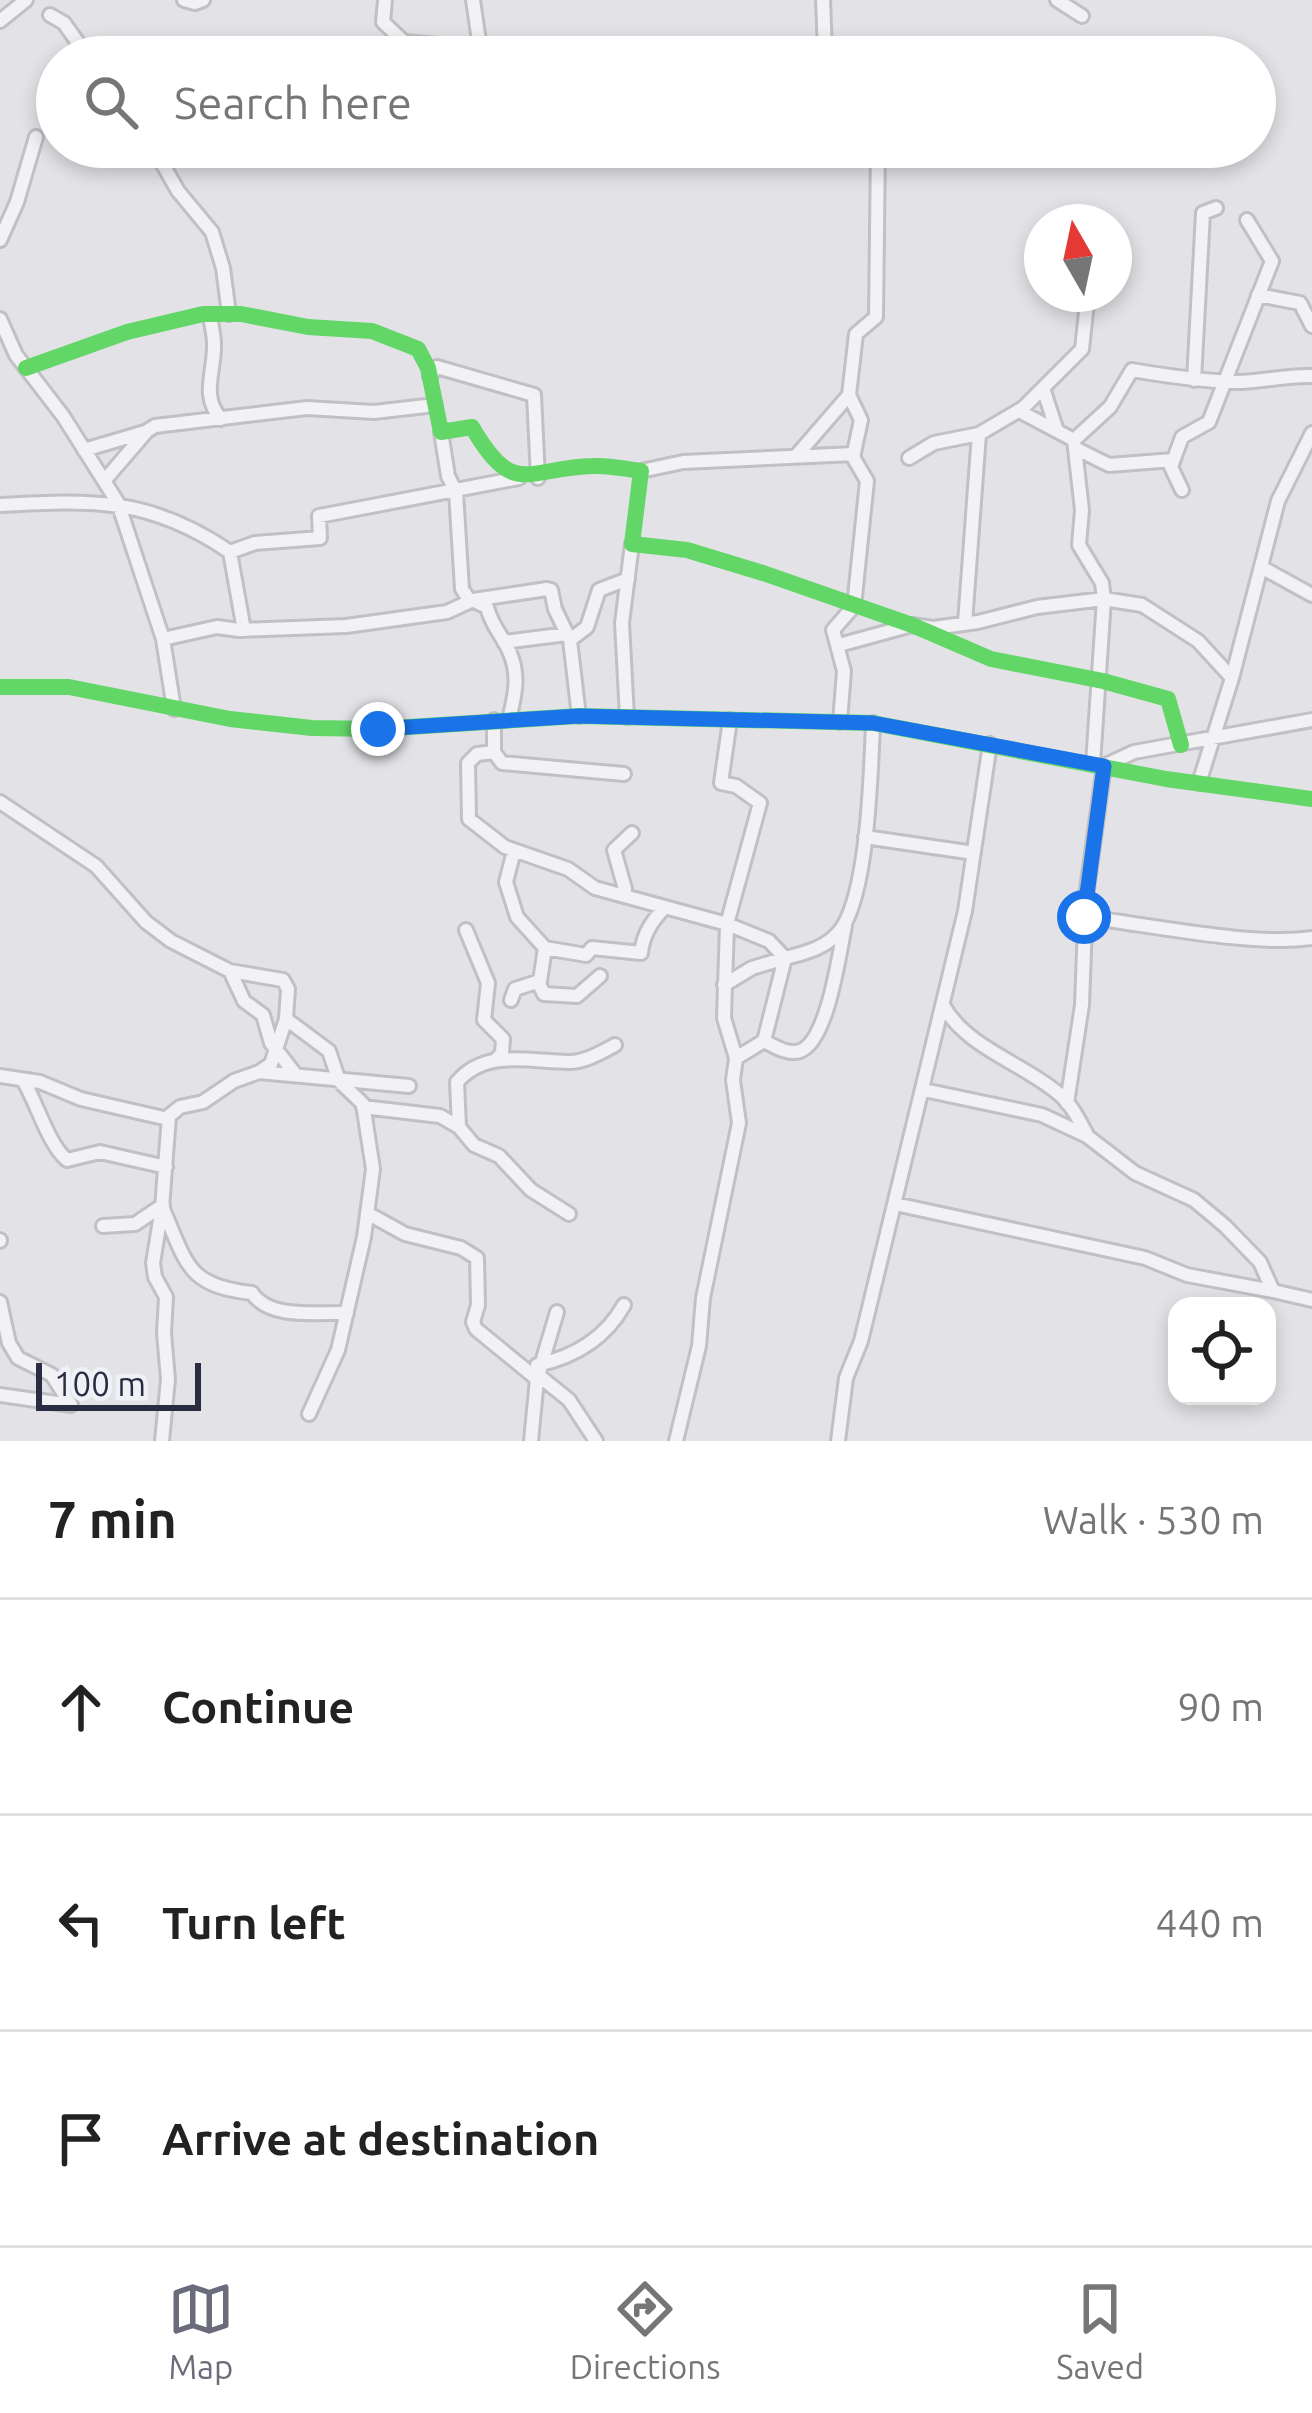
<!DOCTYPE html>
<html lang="en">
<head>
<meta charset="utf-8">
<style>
	body { margin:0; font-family:Ubuntu,sans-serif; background:#f2f2f2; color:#222 }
	.controls { position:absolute; right:36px; bottom:36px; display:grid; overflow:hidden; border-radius:24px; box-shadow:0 6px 18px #0003 }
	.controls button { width:108px; height:108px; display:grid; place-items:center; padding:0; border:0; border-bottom:3px solid #e0e0e0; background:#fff; color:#222; font:60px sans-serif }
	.compass { position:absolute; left:1024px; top:204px; width:108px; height:108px; border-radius:50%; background:#fff; box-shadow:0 6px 18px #0003; rotate:351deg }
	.scale { position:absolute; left:36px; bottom:30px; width:165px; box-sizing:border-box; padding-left:12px; border:6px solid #2a2c41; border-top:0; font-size:33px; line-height:42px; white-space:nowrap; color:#2a2c41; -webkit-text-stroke:9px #f0f1f7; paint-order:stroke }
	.stop { position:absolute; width:36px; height:36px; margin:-27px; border:9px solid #1a73e8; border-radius:50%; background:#fff }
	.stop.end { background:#1a73e8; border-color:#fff; box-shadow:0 3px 12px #0008 }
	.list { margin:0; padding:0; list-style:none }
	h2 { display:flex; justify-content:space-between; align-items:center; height:156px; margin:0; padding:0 48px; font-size:51px }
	h2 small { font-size:39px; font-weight:400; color:#767676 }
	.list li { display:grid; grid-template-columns:78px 1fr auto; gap:36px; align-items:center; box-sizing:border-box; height:216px; padding:0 48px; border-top:3px solid #e0e0e0 }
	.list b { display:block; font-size:45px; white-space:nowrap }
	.list em { font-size:39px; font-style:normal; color:#767676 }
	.icon { flex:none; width:66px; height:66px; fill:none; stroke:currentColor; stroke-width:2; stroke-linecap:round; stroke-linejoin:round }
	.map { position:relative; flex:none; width:1312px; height:1441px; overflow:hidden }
	.search { position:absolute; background:#fff; box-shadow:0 6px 18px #0003; left:36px; right:36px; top:36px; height:132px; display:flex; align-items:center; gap:30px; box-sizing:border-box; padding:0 42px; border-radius:66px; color:#767676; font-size:45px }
	.sheet { height:804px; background:#fff }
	nav { display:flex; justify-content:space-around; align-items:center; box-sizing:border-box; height:168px; border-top:3px solid #e0e0e0; background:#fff; font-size:33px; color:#767676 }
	nav a { display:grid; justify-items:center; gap:6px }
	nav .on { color:#6b6c7b }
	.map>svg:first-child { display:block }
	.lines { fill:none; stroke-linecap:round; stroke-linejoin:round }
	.street-casing { stroke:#c0c0c5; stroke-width:18 }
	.street { stroke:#f2f2f5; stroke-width:12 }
	.fast { stroke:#63d668; stroke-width:16 }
	.route { stroke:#1a73e8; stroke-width:15 }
</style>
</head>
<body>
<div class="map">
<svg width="1312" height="1441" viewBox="0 0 1312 1441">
	<rect width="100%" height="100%" fill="#e3e3e7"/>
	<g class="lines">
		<g class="street-casing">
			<path id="street" d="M184,0l11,3 8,-3
				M385,0l-2,22 21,20 69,6 6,-7 -6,-41
				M823,0l2,50 8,7
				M1057,0l25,16
				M50,15l14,8 24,34
				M0,21l26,-21
				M153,147l25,44 34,41 11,36 6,46
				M0,240l17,-38 19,-65
				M1258,295l42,8 12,23
				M210,315c1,9 4,19 4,29 1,28 -14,51 7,75
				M0,319l16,36 47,61 55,87 45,136 11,70
				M430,376l7,-9 97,28 4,83
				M1194,380l9,-167 13,-5
				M1043,388l14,43 17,9
				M1019,411l38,20
				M441,432l7,44 8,16 6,97 6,9 19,9c4,18 15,28 22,44 11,23 6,45 0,68
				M1075,448l34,17 64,-5
				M84,450l61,-18
				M797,455l52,-60
				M909,458l25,-15 45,-9 44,-26 59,-59 6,-55
				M641,471l42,-9 171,-8
				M104,481l43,-50 8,-5 152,-18 67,4 61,-7
				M1182,490l-11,-23 11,-30 27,-15 63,-161 -25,-41
				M0,505c92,-5 150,-8 230,47
				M1261,567l51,28
				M965,623l14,-189
				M244,630l-14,-78 25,-9 65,-5 -1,-22 200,-38
				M163,639l54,-12 22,3 107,-4 101,-14 26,-12 74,-11 4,1 4,19 12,25
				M504,642l63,-8 6,3
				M839,645l73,-20 21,3 45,-6 59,-15 67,-8 38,6 56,36 34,37
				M579,716l-9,-76 17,-13 12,-37 29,-11
				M627,717l-5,-94 10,-79
				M494,720v32l-17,2 -9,9 1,56 36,28 63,22 27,19 132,36 33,-121 -24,-17 -15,-3 9,-63
				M840,722l4,-51 -11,-41 21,-24 13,-125 -14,-24 8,-37 -12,-25 7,-61 20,-17 2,-170
				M494,752l8,11 122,11
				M1093,764l11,-165 -2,-16 -23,-38 3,-35 -8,-70 36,-33 22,-37c35,6 69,11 104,12 26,0 49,-7 76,-6
				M1199,783l33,-105 46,-177 34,-68
				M0,802l96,64 50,56 25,19 59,30 53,9 5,9 -2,30 43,32 10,30 24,23 10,65 -9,68 -26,113 -29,64
				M865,837l109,16
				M620,895l5,-6 -11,-39 18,-17
				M1084,917c62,7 169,30 228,21
				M466,930l22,53 -4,37 19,19 -1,14 -6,7
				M545,948l41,7 6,-7 49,5c2,-19 11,-32 24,-46
				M230,971l14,30 19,14 8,28 25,32
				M538,982l6,12 33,2 23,-20
				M724,985l28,-17 33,-10
				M511,1000l4,-11 25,-8 5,-33 -28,-31 -11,-35 8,-31
				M943,1005c22,41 76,57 111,85 16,11 24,28 33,45
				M764,1041c12,6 24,14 36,10 28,-10 39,-98 45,-125
				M736,1058l-12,-40 3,-94 42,17 16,17
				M259,1072l12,-8 15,-45
				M0,1076l40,6 41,17 87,20
				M23,1080c14,23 25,64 44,80l33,-8 66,15
				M924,1090l118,25 45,21 48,37 59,27 31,26 35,36 13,29 39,9
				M1067,1103l15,-98 4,-109 18,-130 30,-14 178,-32
				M363,1107l77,9 19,11 -2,-45c29,-34 73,-20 112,-20 16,0 31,-9 46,-17
				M459,1127l15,18 25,11 32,34 38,24
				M895,1204l250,54 42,17 86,16
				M163,1209c24,55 24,77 89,84 18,27 66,19 95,20
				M367,1213l38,21 56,14 16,10 1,47 -5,17 3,7 61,50 20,-67
				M103,1226l32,-2 28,-19
				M0,1240v1
				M0,1302l9,41 9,15 34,17 19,30 -71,-10
				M537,1365c37,-8 68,-26 87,-60
				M538,1375l31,25 27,41
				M162,1441l6,-62 -4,-46 2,-36 -11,-20 -2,-14 9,-55 7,-92 11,-9 23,-5 31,-21 25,-9 150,14
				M531,1441l6,-62
				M676,1441l23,-95 4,-48 36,-175 -6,-43 3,-22 28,-17 21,-83c21,-5 44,-11 57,-30 26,-39 29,-157 31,-205
				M838,1441l8,-63 15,-37 104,-430 25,-167"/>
		</g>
		<use href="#street" class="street"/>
		<path class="fast" d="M26,368l101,-36 76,-18h38l67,13 64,4 46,18 10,19 13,64 31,-5c42,72 54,41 121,39 16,-1 32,3 48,5l-9,73 55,6 76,23 149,52 79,34 112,22 65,18 13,46
			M0,687h69l161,32 82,9 66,1 201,-13 294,7 293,56 146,20"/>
	</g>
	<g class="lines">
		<path class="route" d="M378,729l201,-13 294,7 231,43 -20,151"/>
	</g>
</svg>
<div class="controls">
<button><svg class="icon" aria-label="locate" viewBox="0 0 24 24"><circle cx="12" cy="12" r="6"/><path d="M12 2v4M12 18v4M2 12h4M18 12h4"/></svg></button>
</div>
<svg class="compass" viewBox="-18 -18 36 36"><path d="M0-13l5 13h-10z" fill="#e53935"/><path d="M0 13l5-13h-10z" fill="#767676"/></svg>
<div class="scale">100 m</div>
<div class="stop" style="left:1084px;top:917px"></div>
<div class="stop end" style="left:378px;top:729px"></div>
<div class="search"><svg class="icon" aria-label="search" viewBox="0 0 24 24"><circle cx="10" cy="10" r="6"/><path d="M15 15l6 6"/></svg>Search here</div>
</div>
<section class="sheet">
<h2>7 min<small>Walk · 530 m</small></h2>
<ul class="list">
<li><svg class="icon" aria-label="ahead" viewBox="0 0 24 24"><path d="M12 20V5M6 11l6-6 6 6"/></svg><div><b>Continue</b></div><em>90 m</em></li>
<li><svg class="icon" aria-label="left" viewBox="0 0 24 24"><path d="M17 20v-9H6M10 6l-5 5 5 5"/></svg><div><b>Turn left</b></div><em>440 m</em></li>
<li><svg class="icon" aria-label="arrive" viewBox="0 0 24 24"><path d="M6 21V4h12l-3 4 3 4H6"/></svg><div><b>Arrive at destination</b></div></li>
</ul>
</section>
<nav>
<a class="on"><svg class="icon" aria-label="map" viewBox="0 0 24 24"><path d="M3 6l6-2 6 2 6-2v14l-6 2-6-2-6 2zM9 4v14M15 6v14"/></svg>Map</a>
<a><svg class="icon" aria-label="directions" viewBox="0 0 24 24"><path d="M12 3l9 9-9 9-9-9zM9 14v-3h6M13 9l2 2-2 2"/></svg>Directions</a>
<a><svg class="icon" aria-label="saved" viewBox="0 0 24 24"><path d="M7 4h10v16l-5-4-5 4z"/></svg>Saved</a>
</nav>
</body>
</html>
